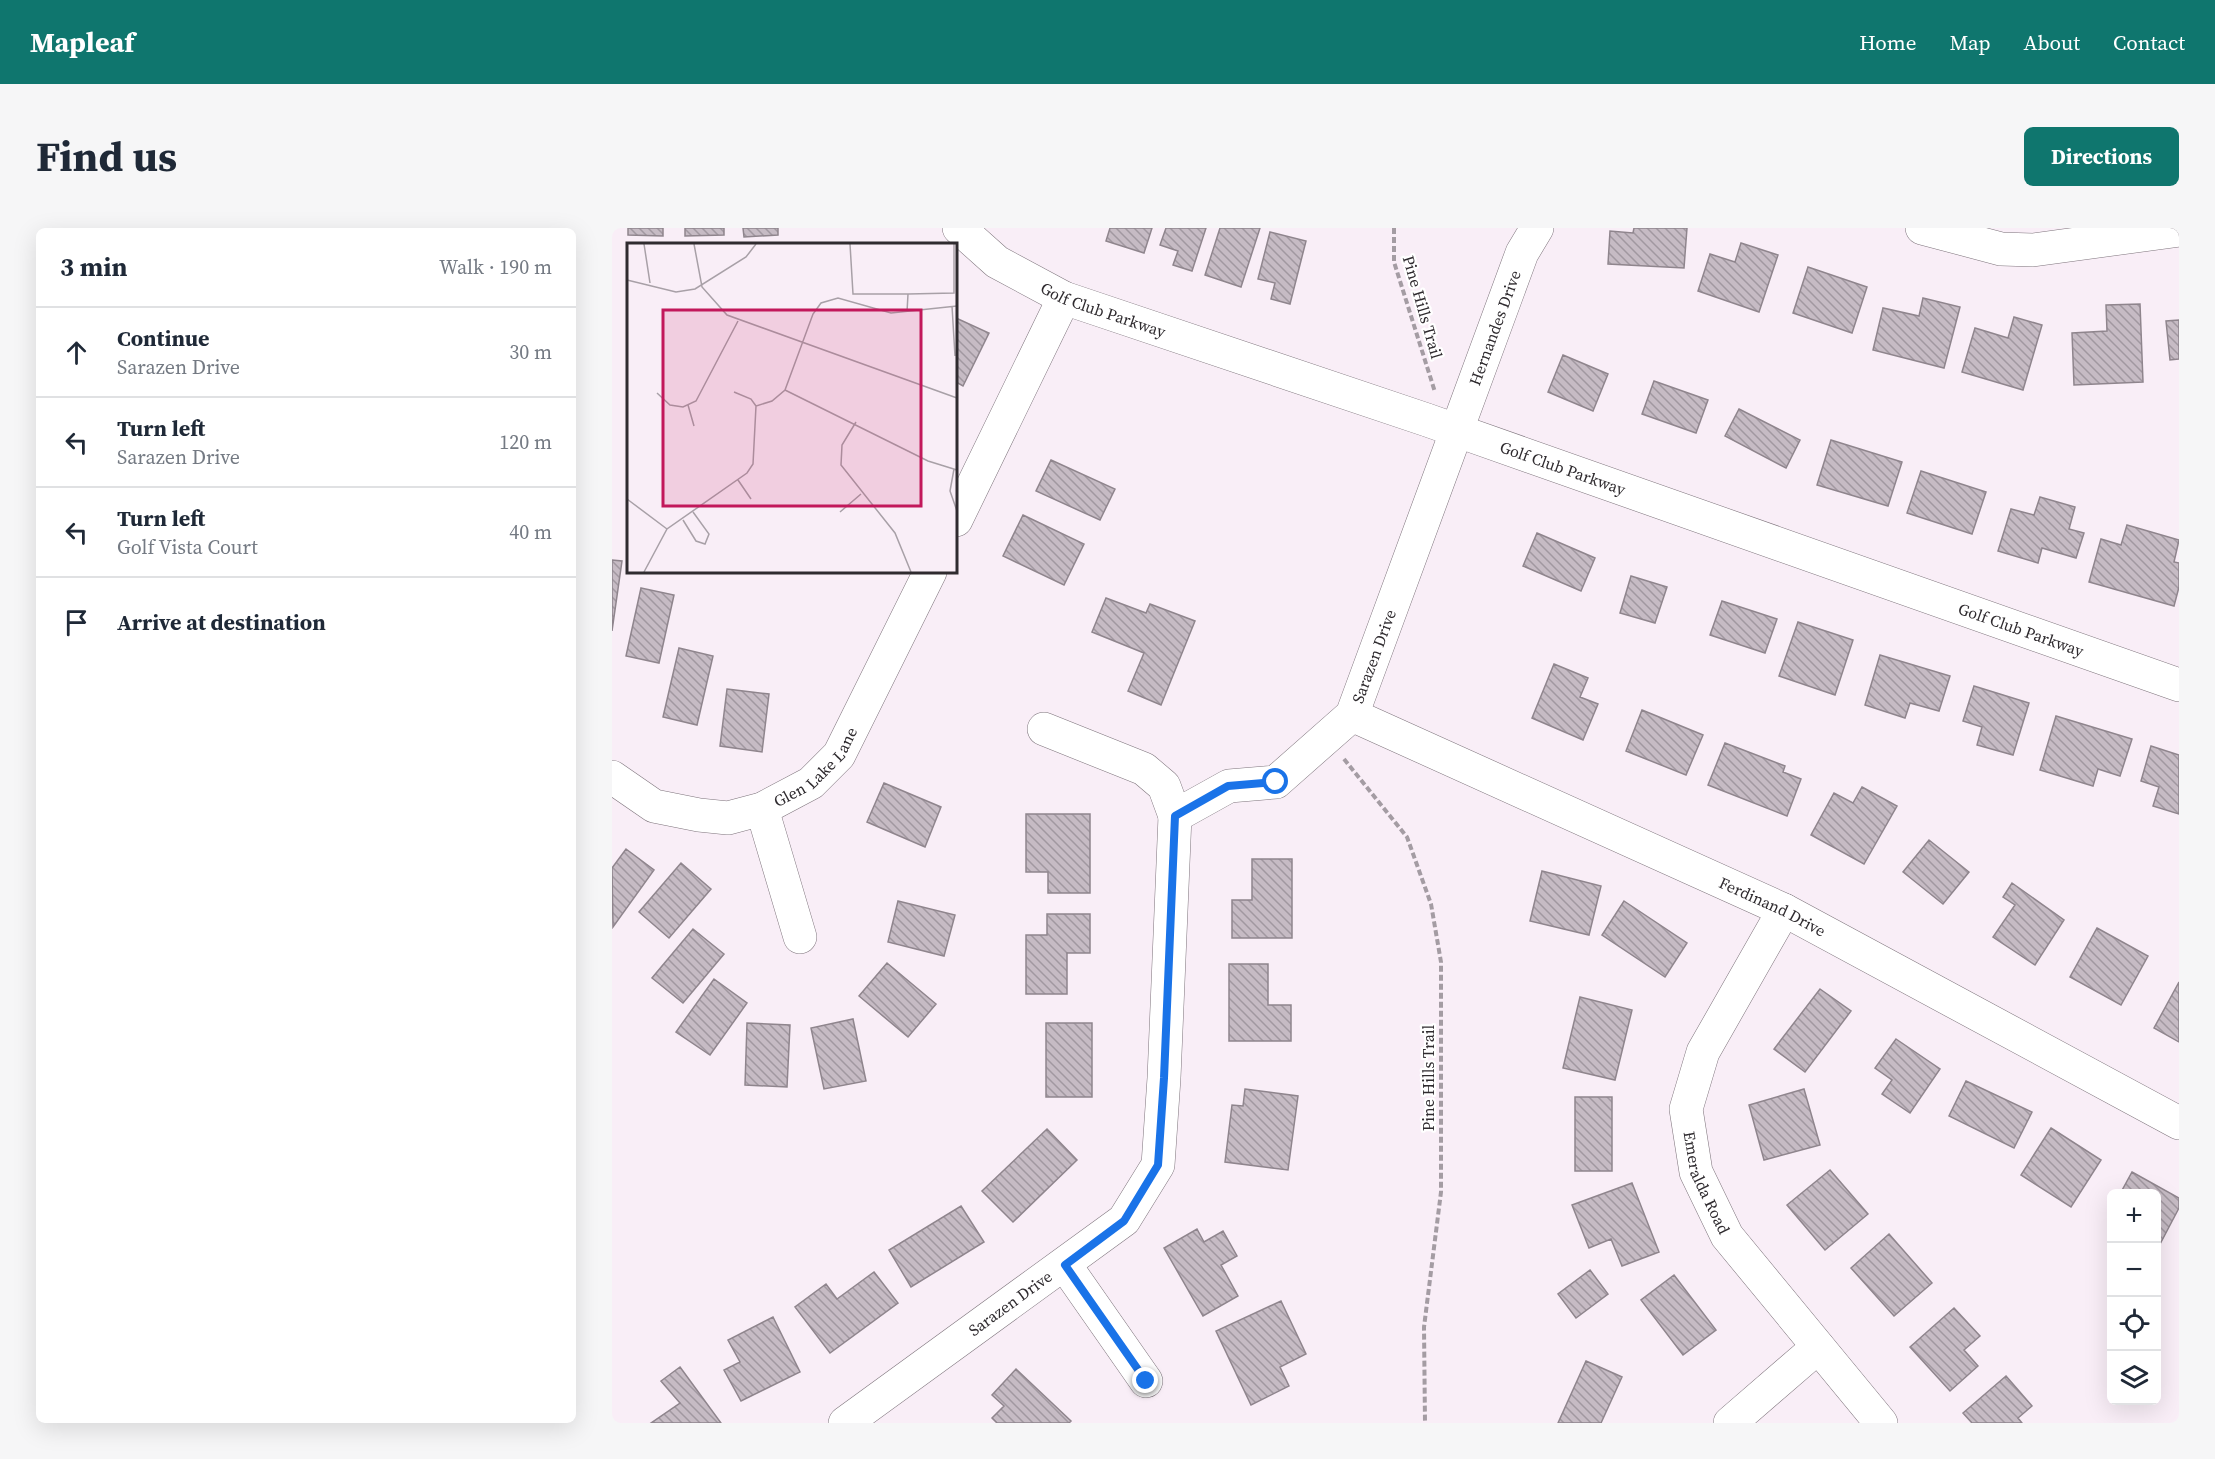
<!DOCTYPE html>
<html lang="en">
<head>
<meta charset="utf-8">
<style>
	body { margin:0; font-family:"Source Serif 4",serif; background:#f6f6f7; color:#1f2937 }
	.controls { position:absolute; right:18px; bottom:18px; display:grid; overflow:hidden; border-radius:9px; box-shadow:0 6px 24px #0002 }
	.controls button { width:54px; height:54px; display:grid; place-items:center; padding:0; border:0; border-bottom:2px solid #e0e1e3; background:#fff; color:#1f2937; font:30px sans-serif }
	.stop { position:absolute; width:18px; height:18px; margin:-14px; border:4px solid #1a73e8; border-radius:50%; background:#fff }
	.stop.end { background:#1a73e8; border-color:#fff; box-shadow:0 2px 6px #0008 }
	.list { margin:0; padding:0; list-style:none }
	h2 { display:flex; justify-content:space-between; align-items:center; height:78px; margin:0; padding:0 24px; font-size:26px }
	h2 small { font-size:20px; font-weight:400; color:#747a83 }
	.list li { display:grid; grid-template-columns:39px 1fr auto; gap:18px; align-items:center; box-sizing:border-box; height:90px; padding:0 24px; border-top:2px solid #e0e1e3 }
	.list b { display:block; font-size:22px; white-space:nowrap }
	.list p { margin:0; font-size:20px; white-space:nowrap; color:#747a83 }
	.list em { font-size:20px; font-style:normal; color:#747a83 }
	.icon { flex:none; width:33px; height:33px; fill:none; stroke:currentColor; stroke-width:2; stroke-linecap:round; stroke-linejoin:round }
	.map { position:relative; flex:none; width:1567px; height:1195px; overflow:hidden; border-radius:9px }
	header { display:flex; align-items:center; gap:36px; box-sizing:border-box; height:84px; padding:0 30px; background:#0f766e; color:#fff }
	header strong { font-size:28px }
	nav { display:flex; gap:33px; margin-inline-start:auto; font-size:21px }
	.intro { display:flex; align-items:center; justify-content:space-between; box-sizing:border-box; height:144px; padding:0 36px }
	h1 { margin:0; font-size:42px }
	.button { padding:15px 27px; border-radius:9px; background:#0f766e; color:#fff; font-size:21px; font-weight:700 }
	main { display:flex; gap:36px; padding:0 36px }
	aside { flex:1; background:#fff; border-radius:9px; box-shadow:0 6px 24px #0002 }
	.map>svg:first-child { display:block }
	.building { fill:url(#building-back-hatch); stroke:#8f858d; stroke-width:1.5 }
	.lines { fill:none; stroke-linecap:round; stroke-linejoin:round }
	.minor-casing { stroke:#7e747c; stroke-width:34 }
	.path { stroke:#a49ca3; stroke-width:4; stroke-dasharray:6 3; stroke-linecap:butt }
	.minor { stroke:#fff; stroke-width:33 }
	.route { stroke:#1a73e8; stroke-width:8 }
	.labels { text-anchor:middle; dominant-baseline:central; stroke-width:4.5; stroke-linejoin:round; paint-order:stroke }
	.street-label { font-size:16px; fill:#2f2b2f; stroke:#fff }
	.inset-road { fill:none; stroke:#a8a0a7; stroke-width:1.5 }
	.view { fill:#c2185b; fill-opacity:0.15; stroke:#c2185b; stroke-width:3 }
	.inset-edge { fill:none; stroke:#2f2b2f; stroke-width:3 }
</style>
</head>
<body>
<header>
<strong>Mapleaf</strong>
<nav><a>Home</a><a>Map</a><a>About</a><a>Contact</a></nav>
</header>
<div class="intro"><h1>Find us</h1><a class="button">Directions</a></div>
<main>
<aside>
<h2>3 min<small>Walk · 190 m</small></h2>
<ul class="list">
<li><svg class="icon" aria-label="ahead" viewBox="0 0 24 24"><path d="M12 20V5M6 11l6-6 6 6"/></svg><div><b>Continue</b><p>Sarazen Drive</p></div><em>30 m</em></li>
<li><svg class="icon" aria-label="left" viewBox="0 0 24 24"><path d="M17 20v-9H6M10 6l-5 5 5 5"/></svg><div><b>Turn left</b><p>Sarazen Drive</p></div><em>120 m</em></li>
<li><svg class="icon" aria-label="left" viewBox="0 0 24 24"><path d="M17 20v-9H6M10 6l-5 5 5 5"/></svg><div><b>Turn left</b><p>Golf Vista Court</p></div><em>40 m</em></li>
<li><svg class="icon" aria-label="arrive" viewBox="0 0 24 24"><path d="M6 21V4h12l-3 4 3 4H6"/></svg><div><b>Arrive at destination</b></div></li>
</ul>
</aside>
<div class="map">
<svg width="1567" height="1195" viewBox="0 0 1567 1195">
	<defs>
		<pattern id="building-back-hatch" width="6" height="6" patternUnits="userSpaceOnUse" patternTransform="scale(1.5)"><rect width="6" height="6" fill="#c6bbc4"/><path d="M-1 5l2 2M0 0l6 6M5-1l2 2" fill="none" stroke="#a198a0"/></pattern>
	</defs>
	<rect width="100%" height="100%" fill="#f9eef7"/>
	<path class="building" d="M16,0h35v8l-35,-1z
		M73,0h39v7l-39,1z
		M131,0h35v7l-34,2z
		M498,0h42l-8,25 -38,-12z
		M554,0h40l-14,43 -19,-6 5,-14 -18,-6z
		M608,0h40l-19,59 -36,-12z
		M1022,0h53l-3,40 -76,-4 2,-33 23,2z
		M658,4l36,9 -16,63 -19,-5 4,-16 -17,-4z
		M1129,15l37,12 -19,57 -61,-21 12,-37 25,8z
		M1196,39l59,20 -15,46 -59,-20z
		M1311,70l37,9 -16,61 -71,-18 10,-42 36,8z
		M1528,76l3,78 -69,3 -2,-52 35,-2 -1,-26z
		M1402,89l28,8 -19,65 -61,-18 13,-44 33,10z
		M344,90l33,15 -26,53 -7,-4z
		M1567,92v39l-9,1 -4,-39z
		M951,127l45,19 -15,37 -45,-19z
		M1042,153l54,19 -12,33 -54,-19z
		M1127,181l61,31 -14,28 -61,-32z
		M1219,212l71,22 -14,44 -71,-21z
		M439,232l64,29 -15,31 -64,-29z
		M1309,243l65,21 -14,42 -65,-21z
		M1428,269l35,10 -6,22 15,4 -8,25 -34,-10 -4,15 -40,-12 13,-42 23,6z
		M411,287l61,29 -20,41 -61,-29z
		M1515,297l52,15 -5,22 5,1v24l-5,19 -85,-24 12,-43 20,6z
		M925,305l58,25 -14,33 -58,-25z
		M0,332l10,1 -10,70z
		M1019,348l36,11 -12,36 -35,-10z
		M29,360l33,7 -15,68 -33,-7z
		M494,370l40,15 4,-9 45,17 -34,84 -33,-14 16,-38 -52,-21z
		M1110,373l55,18 -12,34 -55,-18z
		M1186,394l55,18 -18,55 -56,-19z
		M67,420l34,8 -16,69 -34,-8z
		M1268,427l70,21 -11,35 -29,-8 -5,15 -40,-13z
		M942,436l34,14 -8,19 18,7 -15,36 -51,-22z
		M1362,458l55,17 -16,52 -36,-10 5,-18 -19,-6z
		M115,461l42,5 -7,58 -42,-6z
		M1030,482l61,25 -17,40 -60,-24z
		M1444,488l76,23 -12,37 -22,-7 -5,17 -53,-16z
		M1113,515l60,23 -2,6 18,7 -14,37 -79,-31z
		M1539,518l28,9v59l-26,-8 6,-19 -18,-6z
		M272,555l57,24 -16,40 -58,-25z
		M1250,559l35,19 -33,58 -53,-29 23,-42 19,10z
		M414,586h64v79h-42v-21h-22z
		M1317,612l40,32 -26,32 -40,-32z
		M14,621l28,21 -41,57 -1,-59z
		M640,631h40v79h-60v-38h20z
		M69,635l30,26 -42,49 -30,-26z
		M930,643l59,15 -12,49 -59,-14z
		M1400,655l52,37 -29,45 -42,-28 22,-32 -12,-8z
		M286,673l57,14 -11,41 -56,-14z
		M1012,673l63,42 -22,34 -63,-42z
		M435,686h43v39h-23v41h-41v-59h21z
		M1485,700l51,28 -27,49 -51,-28z
		M81,701l31,25 -41,49 -31,-25z
		M275,735l49,41 -28,33 -49,-41z
		M617,736h39v41h23v36h-62z
		M102,751l33,24 -37,52 -34,-23z
		M1567,754v60l-25,-14z
		M1208,761l31,22 -46,61 -31,-23z
		M968,769l52,13 -17,70 -52,-12z
		M241,791l13,62 -42,8 -13,-61z
		M135,795l43,2 -3,62 -42,-2z
		M434,795h46v74h-46z
		M1284,811l44,30 -30,44 -28,-19 10,-14 -17,-12z
		M1354,853l66,31 -18,36 -65,-32z
		M633,861l53,7 -10,74 -63,-8 7,-57 11,1z
		M1192,861l16,56 -56,15 -15,-55z
		M963,869h37v74h-37z
		M1439,900l50,32 -30,47 -50,-32z
		M435,901l30,31 -64,62 -31,-31z
		M1218,942l38,44 -43,36 -38,-45z
		M1520,944l47,26v10l-21,40 -2,-54h-36z
		M1020,955l27,69 -37,14 -11,-27 -22,9 -17,-43z
		M349,978l23,36 -73,45 -22,-37z
		M585,1001l7,13 19,-11 14,25 -16,9 17,31 -35,20 -39,-68z
		M1277,1006l43,49 -38,33 -43,-48z
		M978,1042l18,24 -32,24 -18,-24z
		M262,1044l24,31 -68,50 -35,-46 31,-23 11,15z
		M1062,1047l42,55 -33,25 -42,-55z
		M669,1073l25,53 -26,13 9,19 -38,19 -35,-74z
		M1342,1080l26,28 -16,14 14,16 -28,25 -40,-44z
		M161,1089l27,55 -59,29 -17,-31 16,-8 -12,-22z
		M974,1133l36,16 -21,46h-43z
		M68,1139l41,56h-70l29,-20 -19,-22z
		M404,1141l55,52 -2,2h-72l-5,-5 12,-12 -12,-11z
		M1394,1148l26,30 -14,12 4,5h-50l-9,-10z"/>
	<g class="lines">
		<g class="minor-casing">
			<g id="minor">
				<path id="s1" d="M347,0l38,34 67,36 363,122 752,265"/>
				<path d="M1310,0l79,21 32,1 146,-20"/>
				<path d="M344,292l108,-222"/>
				<path id="s2" d="M740,487l432,195 395,213"/>
				<path d="M432,501l100,40 20,17 11,30"/>
				<path id="s3" d="M0,549l42,29 45,9 29,3 34,-9 49,-26 28,-28 91,-183"/>
				<path d="M150,581l38,128"/>
				<path id="s4" d="M1172,682l-81,142 -17,57 10,63 31,64 154,187"/>
				<path d="M453,1037l81,116"/>
				<path id="s5" d="M233,1195l279,-203 34,-55 6,-87 11,-262 54,-30 47,-4 76,-67 170,-462 15,-25"/>
				<path d="M1118,1195l88,-76"/>
			</g>
		</g>
		<path class="path" d="M782,0v34l41,130
			M732,531l63,78 24,67 10,58v230l-17,135 1,96"/>
		<use href="#minor" class="minor"/>
	</g>
	<g class="lines">
		<path class="route" d="M534,1153l-81,-116 59,-44 34,-56 6,-87 11,-262 53,-30 48,-4"/>
	</g>
	<g class="labels">
		<g class="street-label">
			<text transform="translate(811 79) rotate(74)">Pine Hills Trail</text>
			<text stroke="none"><textPath href="#s1" startOffset="168">Golf Club Parkway</textPath></text>
			<text stroke="none"><textPath href="#s5" startOffset="1382">Hernandes Drive</textPath></text>
			<text stroke="none"><textPath href="#s1" startOffset="654">Golf Club Parkway</textPath></text>
			<text stroke="none"><textPath href="#s1" startOffset="1140">Golf Club Parkway</textPath></text>
			<text stroke="none"><textPath href="#s5" startOffset="1032">Sarazen Drive</textPath></text>
			<text stroke="none"><textPath href="#s3" startOffset="231">Glen Lake Lane</textPath></text>
			<text stroke="none"><textPath href="#s2" startOffset="462">Ferdinand Drive</textPath></text>
			<text transform="translate(816 850) rotate(-90)">Pine Hills Trail</text>
			<text stroke="none"><textPath href="#s4" startOffset="300">Emeralda Road</textPath></text>
			<text stroke="none"><textPath href="#s5" startOffset="204">Sarazen Drive</textPath></text>
		</g>
	</g>
	<g transform="translate(15 15)">
		<rect width="330" height="330" fill="#f9eef7"/>
		<path class="inset-road" d="M17,1l6,39M67,1l8,43 25,28 230,83M223,1l3,50h55l46,-1v-49M0,37l49,12 19,-3 51,-32 10,-13M325,63l3,50M280,69l1,-18M158,147l143,71 29,9M107,149l17,7 5,7M30,150l13,12 13,2 13,-6 42,-80M61,162l6,21M229,179l-14,23 -1,20 54,68 16,39M327,226l-4,22 7,20M111,237l13,19M0,256l40,30M213,269l21,-18M56,277l13,21 9,3 4,-10 -16,-22M17,329l23,-43 80,-56 6,-9 3,-58 16,-5 13,-11 28,-76 8,-11 17,-5 53,15 66,-7"/>
		<path class="view" d="M36,67h258v196h-258z"/>
		<rect width="330" height="330" class="inset-edge"/>
	</g>
</svg>
<div class="controls">
<button>+</button>
<button>−</button>
<button><svg class="icon" aria-label="locate" viewBox="0 0 24 24"><circle cx="12" cy="12" r="6"/><path d="M12 2v4M12 18v4M2 12h4M18 12h4"/></svg></button>
<button><svg class="icon" aria-label="layers" viewBox="0 0 24 24"><path d="M12 4l9 5-9 5-9-5zM3 14l9 5 9-5"/></svg></button>
</div>
<div class="stop" style="left:664px;top:554px"></div>
<div class="stop end" style="left:534px;top:1153px"></div>
</div>
</main>
</body>
</html>
